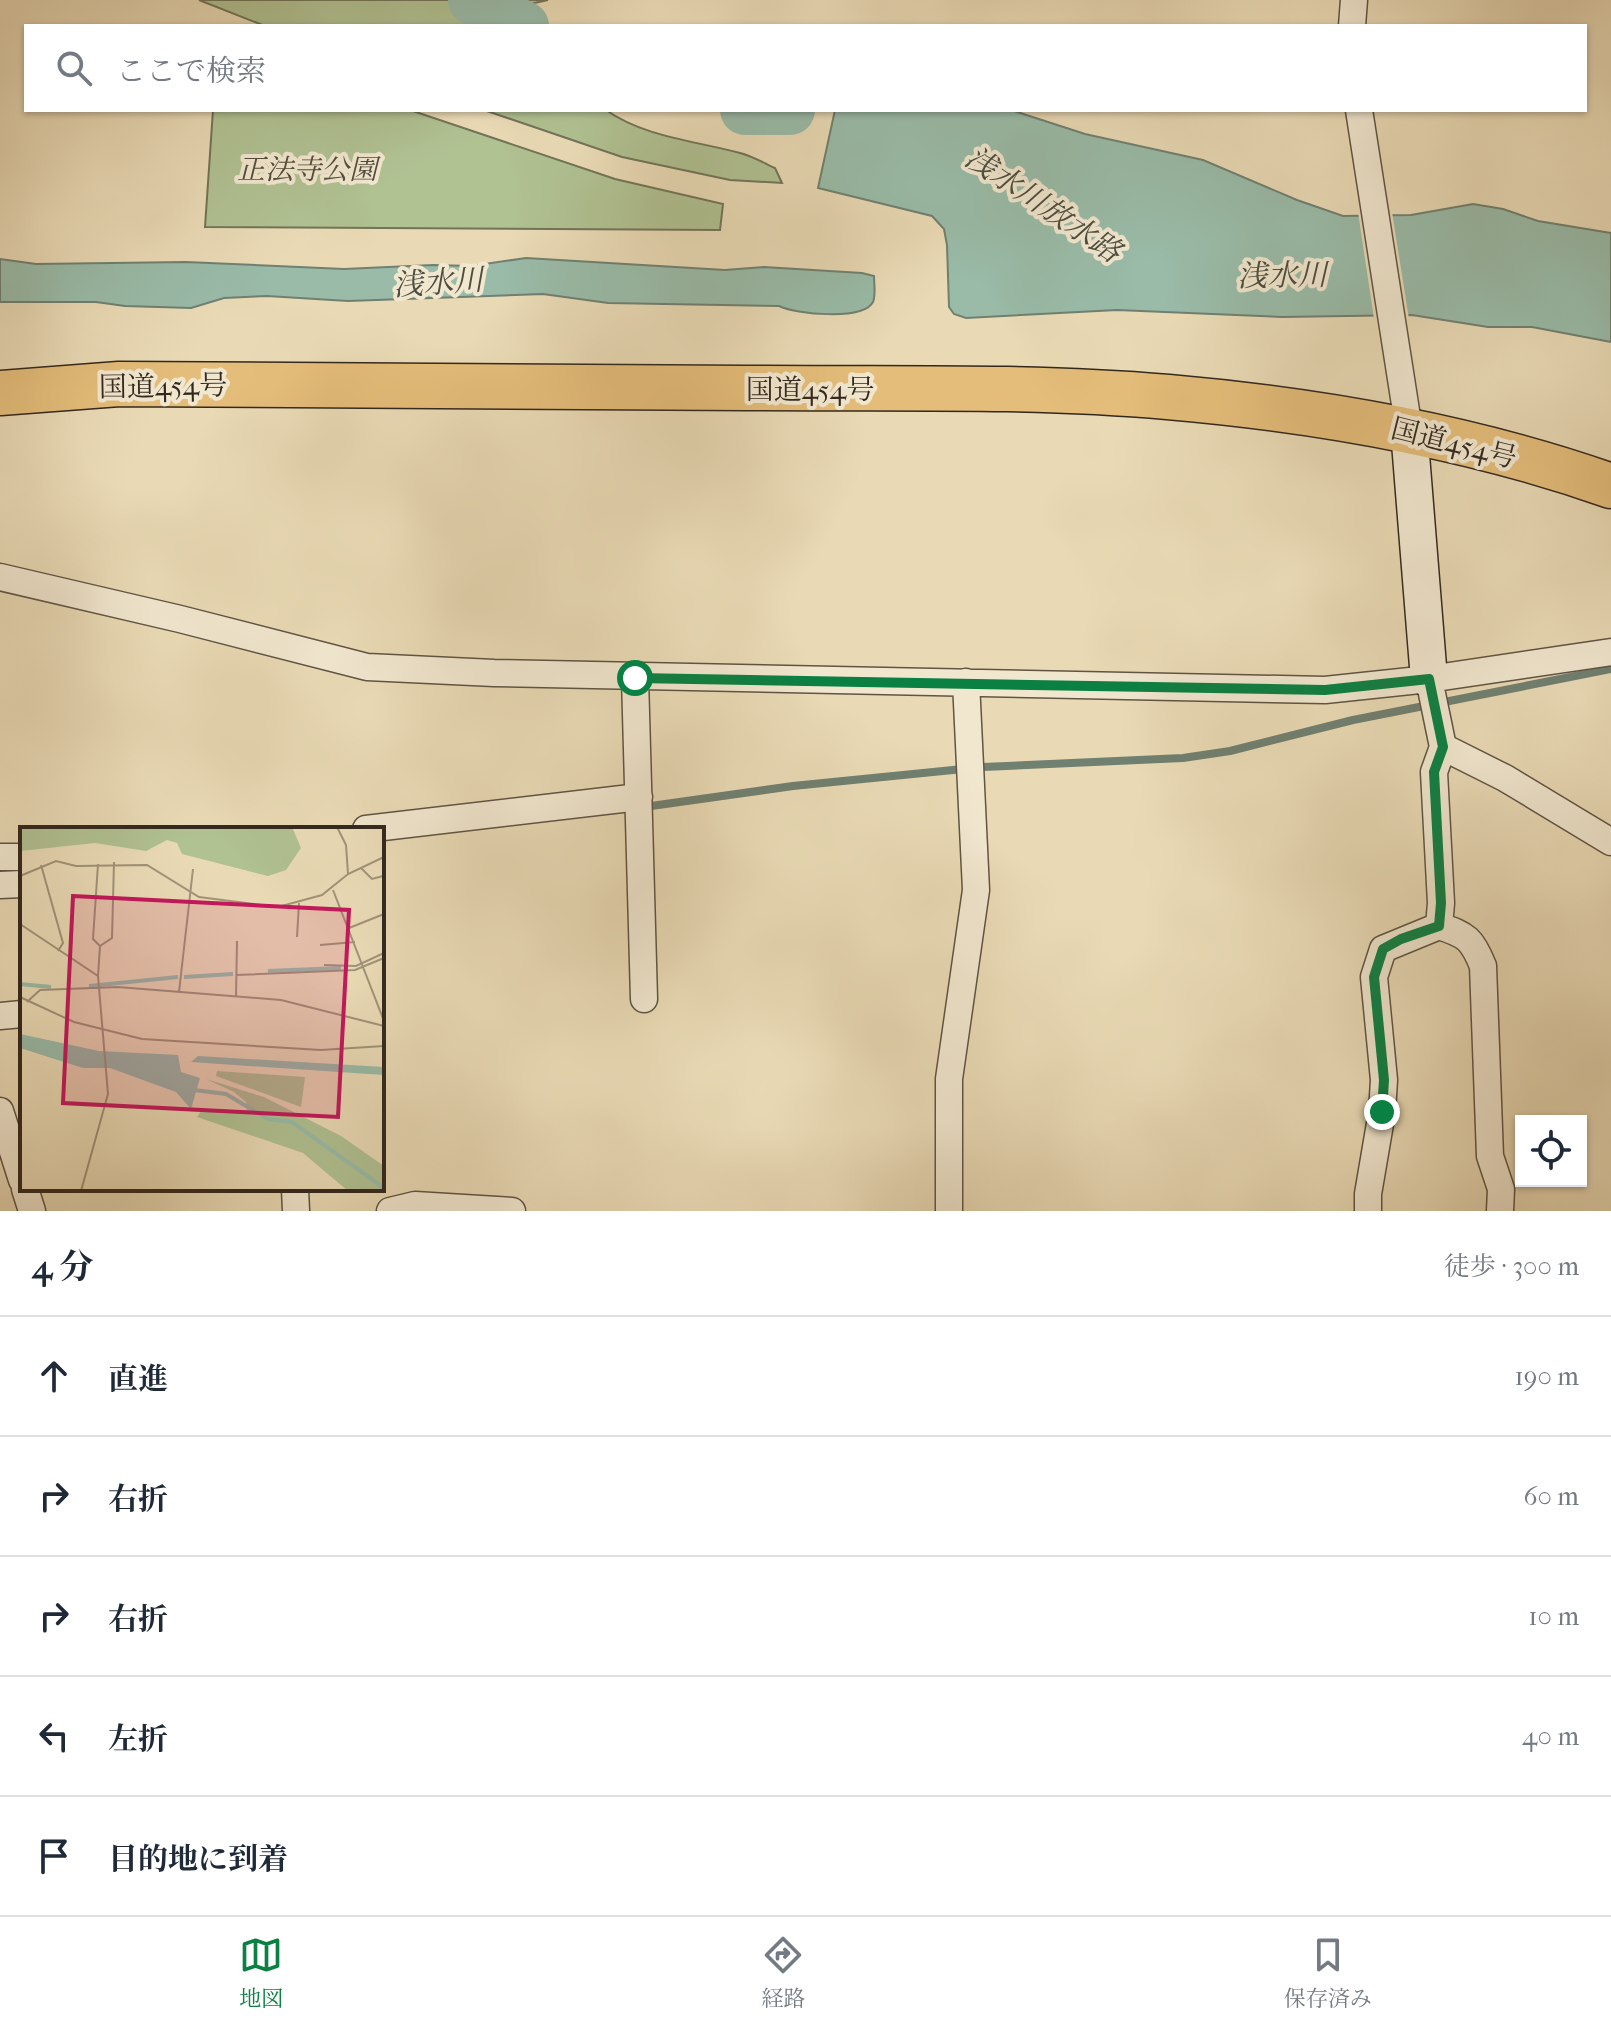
<!DOCTYPE html>
<html lang="ja">
<head>
<meta charset="utf-8">
<style>
	body { margin:0; font-family:"IM FELL French Canon","Noto Serif JP",serif; background:#f6f6f7; color:#1f2937 }
	.controls { position:absolute; right:24px; bottom:24px; display:grid; overflow:hidden; border-radius:0px; box-shadow:0 2px 6px #0004 }
	.controls button { width:72px; height:72px; display:grid; place-items:center; padding:0; border:0; border-bottom:2px solid #e0e1e3; background:#fff; color:#1f2937; font:40px sans-serif }
	.stop { position:absolute; width:24px; height:24px; margin:-18px; border:6px solid #0b8043; border-radius:50%; background:#fff }
	.stop.end { background:#0b8043; border-color:#fff; box-shadow:0 2px 8px #0008 }
	.list { margin:0; padding:0; list-style:none }
	h2 { display:flex; justify-content:space-between; align-items:center; height:104px; margin:0; padding:0 32px; font-size:34px }
	h2 small { font-size:26px; font-weight:400; color:#747a83 }
	.list li { display:grid; grid-template-columns:52px 1fr auto; gap:24px; align-items:center; box-sizing:border-box; height:120px; padding:0 32px; border-top:2px solid #e0e1e3 }
	.list b { display:block; font-size:30px; white-space:nowrap }
	.list em { font-size:26px; font-style:normal; color:#747a83 }
	.icon { flex:none; width:44px; height:44px; fill:none; stroke:currentColor; stroke-width:2; stroke-linecap:round; stroke-linejoin:round }
	.map { position:relative; flex:none; width:1611px; height:1211px; overflow:hidden }
	.search { position:absolute; background:#fff; box-shadow:0 2px 6px #0004; left:24px; right:24px; top:24px; height:88px; display:flex; align-items:center; gap:20px; box-sizing:border-box; padding:0 28px; border-radius:0px; color:#747a83; font-size:30px }
	.sheet { height:704px; background:#fff }
	nav { display:flex; justify-content:space-around; align-items:center; box-sizing:border-box; height:112px; border-top:2px solid #e0e1e3; background:#fff; font-size:22px; color:#747a83 }
	nav a { display:grid; justify-items:center; gap:4px }
	nav .on { color:#0b8043 }
	.map>svg:first-child { display:block }
	.green { fill:#b0c192; stroke:#727458; stroke-width:2 }
	.water { fill:#99bba8; stroke:#708071; stroke-width:2 }
	.pier { fill:#e9dab5 }
	.lines { fill:none; stroke-linecap:round; stroke-linejoin:round }
	.stream { stroke:#708071; stroke-width:8 }
	.river { stroke:#99bba8; stroke-width:50 }
	.street-casing { stroke:#605444; stroke-width:29 }
	.secondary-casing { stroke:#33281e; stroke-width:39 }
	.highway-casing { stroke:#33281e; stroke-width:47 }
	.street { stroke:#f1e7cf; stroke-width:26 }
	.secondary { stroke:#f1e7cf; stroke-width:36 }
	.highway { stroke:#e4bd7a; stroke-width:44 }
	.route { stroke:#0b8043; stroke-width:10 }
	.labels { text-anchor:middle; dominant-baseline:central; stroke-width:8; stroke-linejoin:round; paint-order:stroke }
	.park-label { font-size:28px; font-style:italic; fill:#524e3b; stroke:#f1e7cf }
	.street-label { font-size:28px; fill:#33281e; stroke:#f1e7cf }
	.water-label { font-size:30px; font-style:italic; fill:#4c4d40; stroke:#f1e7cf }
	.inset-river { fill:none; stroke:#99bba8; stroke-width:4 }
	.inset-road { fill:none; stroke:#a09379; stroke-width:2 }
	.view { fill:#c2185b; fill-opacity:0.15; stroke:#c2185b; stroke-width:4 }
	.inset-edge { fill:none; stroke:#33281e; stroke-width:4 }
</style>
</head>
<body>
<div class="map">
<svg width="1611" height="1211" viewBox="0 0 1611 1211">
	<rect width="100%" height="100%" fill="#e9dab5"/>
	<filter id="stains"><feTurbulence type="fractalNoise" baseFrequency=".0025" numOctaves="4"/><feColorMatrix values="0 0 0 0 .2 0 0 0 0 .09 0 0 0 0 .02 0 0 0 .5 -.17"/></filter>
	<radialGradient id="worn" r=".72"><stop offset=".6" stop-color="#630" stop-opacity="0"/><stop offset="1" stop-color="#630" stop-opacity=".3"/></radialGradient>
	<path class="green" d="M199,0h349l-18,4 5,22h-270z
		M213,110h197l205,69 108,25 -3,26 -515,-3z
		M484,110h122c38,27 90,31 134,43 12,3 24,10 35,15l7,15 -52,-3 -108,-23z"/>
	<path class="water" d="M835,110h176l74,24 118,26 94,40 46,16 68,-1 62,-11 30,5 35,12 73,12v109l-79,-15h-44l-76,-12 -130,2 -165,-7 -151,8 -12,-4 -5,-7 -2,-62 -3,-16 -12,-13 -114,-28z
		M526,258l199,12 39,-3 98,6 12,3c0,8 2,19 -1,26 -10,19 -78,12 -94,4l-171,-3 -65,-9 -195,7 -81,-5 -43,2 -33,10 -66,-2 -29,-4h-96v-43l36,5 150,-2 158,7 89,-4 38,1z"/>
	<path class="pier" d="M1358,212h34l17,107h-35z"/>
	<g class="lines">
		<path class="stream" d="M644,807l149,-21 190,-19 200,-9 47,-7 123,-31 258,-51"/>
		<path class="river" d="M473,0l51,26
			M745,110h45"/>
		<g class="street-casing">
			<path id="street" d="M1352,26l2,-26
				M1359,110l50,320
				M0,577l180,42 187,48 127,6 831,17 104,-11 182,-27
				M635,678l9,321
				M1429,679l14,68 62,31 106,64
				M366,829l273,-32
				M0,857h22
				M0,885l22,-1
				M1439,926c28,9 33,13 44,40l7,190 11,33 -1,22
				M0,1016l22,-2
				M0,1111l22,69
				M25,1189l7,22
				M295,1189l1,22
				M390,1211l25,-6 97,6
				M949,1211v-132l27,-189 -10,-208
				M1368,1211v-17l14,-82 2,-32 -10,-103 9,-28 56,-23 2,-23 -7,-131 9,-25"/>
		</g>
		<g class="secondary-casing">
			<path id="secondary" d="M1409,430l20,249"/>
		</g>
		<g class="highway-casing">
			<path id="highway" d="M0,393l119,-9c209,2 418,4 627,4 140,1 282,-3 422,9 150,13 301,39 443,89"/>
		</g>
		<use href="#street" class="street"/>
		<use href="#secondary" class="secondary"/>
		<use href="#highway" class="highway"/>
	</g>
	<g class="lines">
		<path class="route" d="M635,678l690,12 104,-11 14,68 -9,25 7,131 -2,23 -38,13 -18,10 -9,28 10,103 -2,32"/>
	</g>
	<g class="labels">
		<g class="park-label">
			<text x="307" y="169">正法寺公園</text>
		</g>
		<g class="street-label">
			<text transform="translate(163 386) rotate(-1)">国道454号</text>
			<text x="810" y="389">国道454号</text>
			<text transform="translate(1454 443) rotate(14)">国道454号</text>
		</g>
		<g class="water-label">
			<text transform="translate(1043 205) rotate(34)">浅水川放水路</text>
			<text transform="translate(1282 276) rotate(-1)">浅水川</text>
			<text transform="translate(438 283) rotate(-4)">浅水川</text>
		</g>
	</g>
	<g transform="translate(20 827)">
		<rect width="364" height="364" fill="#e9dab5"/>
		<path d="M0,0h272l9,21 -15,22 -18,6 -86,-22 -5,-11 -10,-3 -21,11 -51,-8 -75,8zM197,244l88,6 -4,30 -85,-31zM186,252l58,18 77,39 43,30v25h-36l-45,-38 -106,-36 4,-6h46l-1,-9 -12,-10z" fill="#b0c192"/>
		<path d="M0,207l79,17 79,4 3,17 19,6 -9,31 -15,-17 -66,-24h-27l-63,-20zM178,229l186,11v8l-193,-13z" fill="#99bba8"/>
		<path class="inset-river" d="M248,144l73,-3M164,150l49,-3M0,157l31,3M69,159l89,-9M166,262l40,5 42,25 24,3 92,66"/>
		<path class="inset-road" d="M317,0l9,18 2,29M78,37l-5,75 7,7M21,38l22,78 -5,8M341,41l11,11 11,-3M0,49l36,-15 20,5 71,-1 52,32 79,10 44,-12 26,-21 36,-17M313,63l51,131M0,97l78,52 10,118 -27,97M329,101l35,-14M277,110l2,-34M300,118l35,-3M304,138l32,1 28,-13M216,148l119,-5 29,-12M78,149l2,-30 12,-8 2,-76M159,165l14,-123M216,169l1,-55M0,170l54,25 68,17 179,11 63,-4M7,175l13,-12 78,-3 163,13 103,26"/>
		<path class="view" d="M53,69l276,14 -11,207 -275,-14z"/>
		<rect width="364" height="364" class="inset-edge"/>
	</g>
	<rect width="100%" height="100%" filter="url(#stains)"/>
	<rect width="100%" height="100%" fill="url(#worn)"/>
</svg>
<div class="controls">
<button><svg class="icon" aria-label="locate" viewBox="0 0 24 24"><circle cx="12" cy="12" r="6"/><path d="M12 2v4M12 18v4M2 12h4M18 12h4"/></svg></button>
</div>
<div class="stop" style="left:635px;top:678px"></div>
<div class="stop end" style="left:1382px;top:1112px"></div>
<div class="search"><svg class="icon" aria-label="search" viewBox="0 0 24 24"><circle cx="10" cy="10" r="6"/><path d="M15 15l6 6"/></svg>ここで検索</div>
</div>
<section class="sheet">
<h2>4 分<small>徒歩 · 300 m</small></h2>
<ul class="list">
<li><svg class="icon" aria-label="ahead" viewBox="0 0 24 24"><path d="M12 20V5M6 11l6-6 6 6"/></svg><div><b>直進</b></div><em>190 m</em></li>
<li><svg class="icon" aria-label="right" viewBox="0 0 24 24"><path d="M7 20v-9h11M14 6l5 5-5 5"/></svg><div><b>右折</b></div><em>60 m</em></li>
<li><svg class="icon" aria-label="right" viewBox="0 0 24 24"><path d="M7 20v-9h11M14 6l5 5-5 5"/></svg><div><b>右折</b></div><em>10 m</em></li>
<li><svg class="icon" aria-label="left" viewBox="0 0 24 24"><path d="M17 20v-9H6M10 6l-5 5 5 5"/></svg><div><b>左折</b></div><em>40 m</em></li>
<li><svg class="icon" aria-label="arrive" viewBox="0 0 24 24"><path d="M6 21V4h12l-3 4 3 4H6"/></svg><div><b>目的地に到着</b></div></li>
</ul>
</section>
<nav>
<a class="on"><svg class="icon" aria-label="map" viewBox="0 0 24 24"><path d="M3 6l6-2 6 2 6-2v14l-6 2-6-2-6 2zM9 4v14M15 6v14"/></svg>地図</a>
<a><svg class="icon" aria-label="directions" viewBox="0 0 24 24"><path d="M12 3l9 9-9 9-9-9zM9 14v-3h6M13 9l2 2-2 2"/></svg>経路</a>
<a><svg class="icon" aria-label="saved" viewBox="0 0 24 24"><path d="M7 4h10v16l-5-4-5 4z"/></svg>保存済み</a>
</nav>
</body>
</html>
